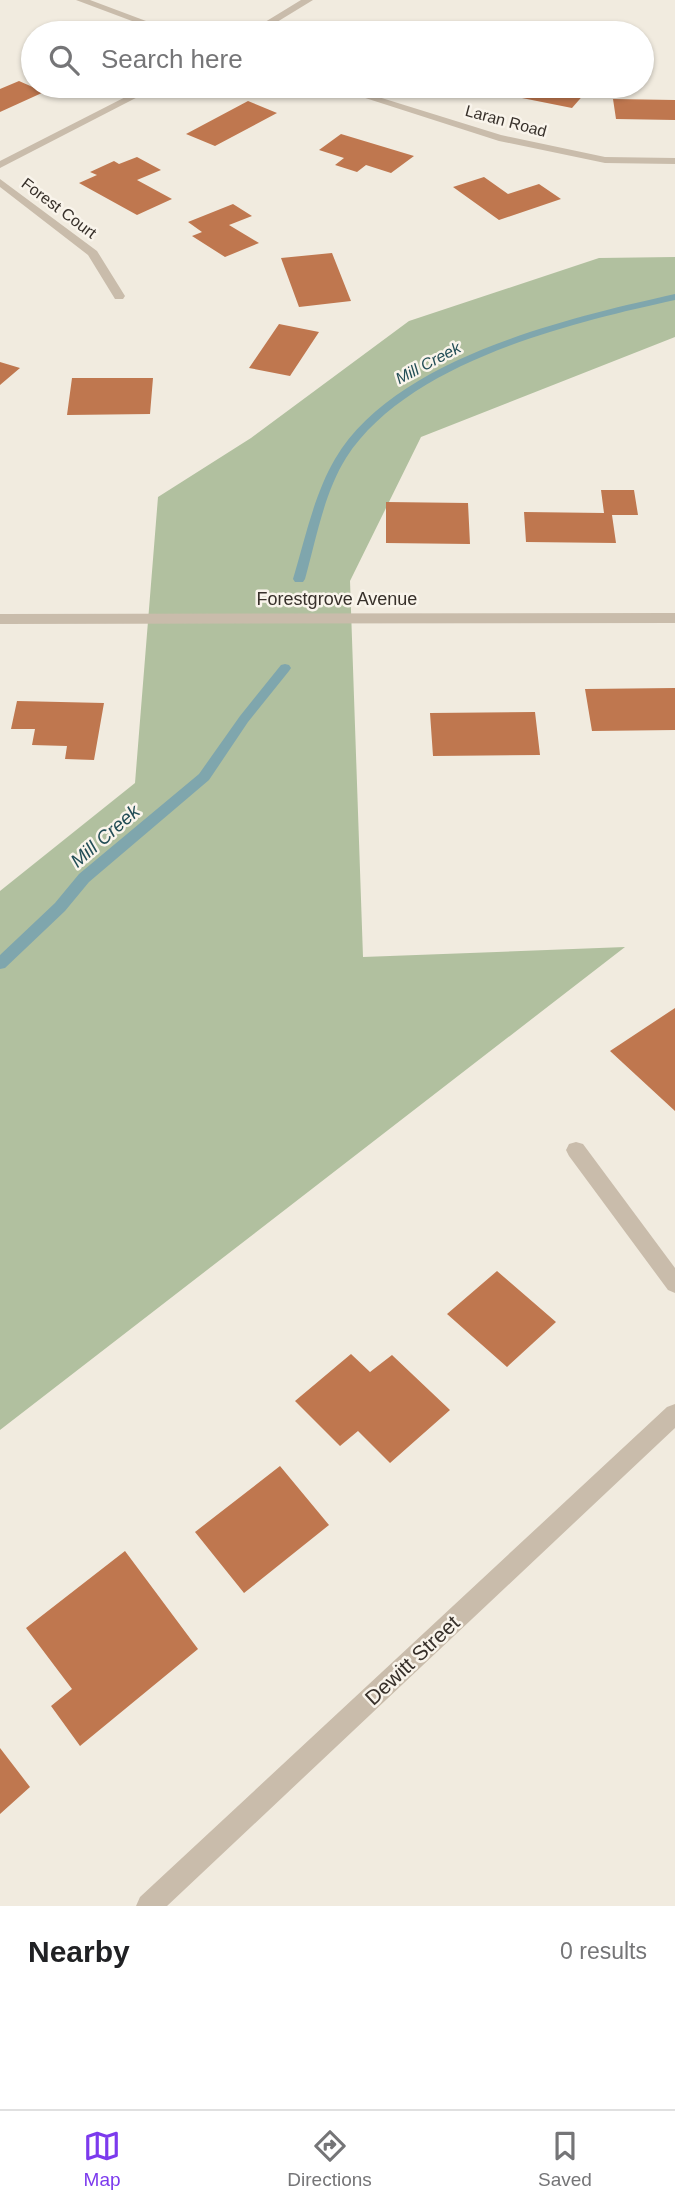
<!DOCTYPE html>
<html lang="en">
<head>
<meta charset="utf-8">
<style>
	body { margin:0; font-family:Arial,sans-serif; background:#f2f2f2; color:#202124 }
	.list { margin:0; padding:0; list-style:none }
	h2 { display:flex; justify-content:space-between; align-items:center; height:91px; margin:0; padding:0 28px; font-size:30px }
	h2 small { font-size:23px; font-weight:400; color:#757577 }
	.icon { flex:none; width:38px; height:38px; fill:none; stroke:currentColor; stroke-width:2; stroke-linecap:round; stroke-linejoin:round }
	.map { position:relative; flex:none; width:675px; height:1906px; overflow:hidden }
	.search { position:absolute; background:#fff; box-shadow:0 2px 5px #0004; left:21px; right:21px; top:21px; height:77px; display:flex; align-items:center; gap:18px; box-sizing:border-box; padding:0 24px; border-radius:38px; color:#757577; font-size:26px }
	.sheet { height:203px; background:#fff }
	nav { display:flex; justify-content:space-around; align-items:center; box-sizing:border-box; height:98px; border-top:2px solid #e0e0e0; background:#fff; font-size:19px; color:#757577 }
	nav a { display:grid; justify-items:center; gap:4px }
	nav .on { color:#7c3aed }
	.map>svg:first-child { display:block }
	.green { fill:#b1c09f }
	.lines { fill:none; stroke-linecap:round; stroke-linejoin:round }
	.stream { fill:#7fa6ad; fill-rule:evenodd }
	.building { fill:#bf774f }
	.minor { fill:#c9bcab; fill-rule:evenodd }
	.labels { text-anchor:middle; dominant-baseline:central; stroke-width:5; stroke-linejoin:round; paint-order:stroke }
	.far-street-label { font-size:16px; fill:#37302a; stroke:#f9f4eb }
	.far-water-label { font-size:16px; font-style:italic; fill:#224d56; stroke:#f9f4eb }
	.street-label { font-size:18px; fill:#37302a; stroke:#f9f4eb }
	.water-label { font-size:19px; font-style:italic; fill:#224d56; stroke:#f9f4eb }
	.near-street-label { font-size:21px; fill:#37302a; stroke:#f9f4eb }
</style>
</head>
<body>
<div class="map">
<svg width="675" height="1906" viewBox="0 0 675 1906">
	<rect width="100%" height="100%" fill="#f1ebdf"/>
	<path class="green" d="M675,257v80l-254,100 -71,144 13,376 262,-10 -625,483v-539l135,-108 23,-286 93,-59 158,-117 190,-63z"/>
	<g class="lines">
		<path class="stream" d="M675,294v6c-105,23 -267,62 -329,158 -22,35 -30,82 -41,121l-2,3h-8l-2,-3c12,-40 21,-84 42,-120 59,-101 233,-141 340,-165z
			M285,664l4,1 2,3 -2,3 -41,51 -39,58 -120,102 -24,29 -60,57 -5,1v-14l55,-52 24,-29 120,-100 41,-58 41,-51z"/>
	</g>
	<path class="building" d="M356,21l40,12h-60z
		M19,81l25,11 -44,20v-23z
		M521,86h41l24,6 -14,16 -60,-12z
		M613,99l62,1v20l-59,-1z
		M248,101l29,12 -62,33 -29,-12z
		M341,134l73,22 -23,17 -25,-8 -9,7 -22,-7 9,-7 -25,-8z
		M137,157l24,13 -24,10 35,19 -35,16 -58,-32 18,-8 -7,-3 24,-11 5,3z
		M484,177l24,17 31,-10 22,15 -62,21 -46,-33z
		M233,204l19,12 -23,9 30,18 -34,14 -33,-21 10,-4 -14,-10z
		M332,253l19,48 -52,6 -18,-49z
		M279,324l40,8 -29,44 -41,-8z
		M0,362l20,6 -20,17z
		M72,378h81l-3,36 -83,1z
		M601,490h33l4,25h-26l4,28 -90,-1 -2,-30 80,1z
		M386,502l82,1 2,41 -84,-1z
		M675,688v42l-83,1 -7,-42z
		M17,701l87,2 -10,57 -29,-1 2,-13 -35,-1 3,-16h-24z
		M535,712l5,43 -107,1 -3,-43z
		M675,1008v103l-65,-60z
		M497,1271l59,51 -49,45 -60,-53z
		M351,1354l19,18 22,-17 58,55 -60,53 -32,-32 -18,15 -45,-45z
		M280,1466l49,59 -85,68 -49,-61z
		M125,1551l73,98 -118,97 -29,-40 21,-17 -46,-61z
		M0,1748l30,39 -30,27z"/>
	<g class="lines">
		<path class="minor" d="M76,0h14l88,33h-14z
			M301,0h12l-54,33h-12z
			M147,86h12l-159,82v-7z
			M328,86h15l158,49 104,22 70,1v6l-70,-1 -106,-22z
			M0,179l97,72 28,45 -2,3h-8l-27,-44 -88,-68z
			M675,613v10l-675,1v-10z
			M576,1142l7,2 92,124v25l-7,-3 -99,-134 -3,-6 3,-6z
			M675,1404v24l-508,478h-31l4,-9 527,-490z"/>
	</g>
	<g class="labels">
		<g class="far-street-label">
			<text transform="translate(506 121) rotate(15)">Laran Road</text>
			<text transform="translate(59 208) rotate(37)">Forest Court</text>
		</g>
		<g class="far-water-label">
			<text transform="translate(428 363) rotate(-28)">Mill Creek</text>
		</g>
		<g class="street-label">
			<text x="337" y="599">Forestgrove Avenue</text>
		</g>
		<g class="water-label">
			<text transform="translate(105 836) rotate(-41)">Mill Creek</text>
		</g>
		<g class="near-street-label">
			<text transform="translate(412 1660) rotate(-43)">Dewitt Street</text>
		</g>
	</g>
</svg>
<div class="search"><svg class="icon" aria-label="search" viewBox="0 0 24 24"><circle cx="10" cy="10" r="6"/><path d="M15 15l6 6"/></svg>Search here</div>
</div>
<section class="sheet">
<h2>Nearby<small>0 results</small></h2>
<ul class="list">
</ul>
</section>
<nav>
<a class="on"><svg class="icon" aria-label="map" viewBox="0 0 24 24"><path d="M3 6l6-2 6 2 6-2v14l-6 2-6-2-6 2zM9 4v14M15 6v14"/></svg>Map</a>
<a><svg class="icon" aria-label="directions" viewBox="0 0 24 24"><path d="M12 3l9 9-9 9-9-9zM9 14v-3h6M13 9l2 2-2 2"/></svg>Directions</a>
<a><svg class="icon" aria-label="saved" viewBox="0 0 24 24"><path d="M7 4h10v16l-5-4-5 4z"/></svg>Saved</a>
</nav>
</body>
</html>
